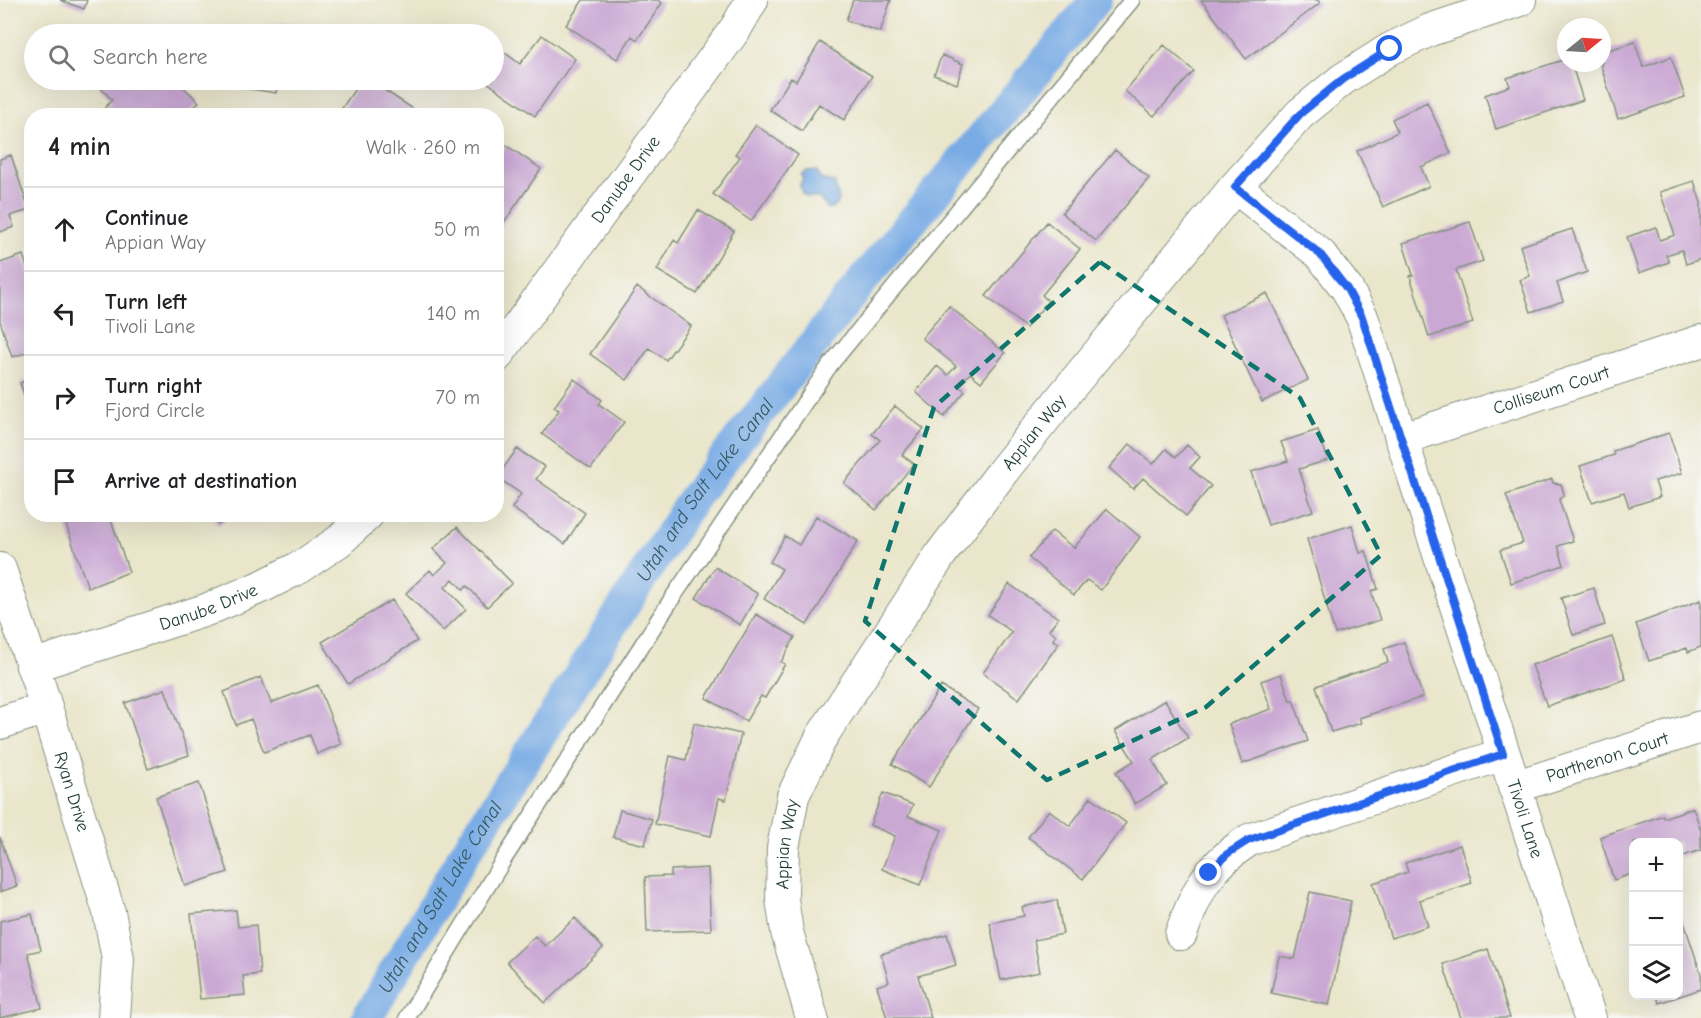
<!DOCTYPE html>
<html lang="en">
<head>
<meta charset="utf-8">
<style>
	body { margin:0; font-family:"Comic Neue",sans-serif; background:#f2f2f2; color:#202124 }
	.controls { position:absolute; right:18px; bottom:18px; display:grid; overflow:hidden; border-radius:12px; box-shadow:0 6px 24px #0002 }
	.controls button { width:54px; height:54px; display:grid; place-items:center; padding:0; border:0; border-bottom:2px solid #e0e0e0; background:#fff; color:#202124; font:30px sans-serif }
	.compass { position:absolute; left:1557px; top:18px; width:54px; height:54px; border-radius:50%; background:#fff; box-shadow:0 6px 24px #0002; rotate:72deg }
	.stop { position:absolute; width:18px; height:18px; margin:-14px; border:4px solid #2563eb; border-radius:50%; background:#fff }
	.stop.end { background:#2563eb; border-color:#fff; box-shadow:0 2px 6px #0008 }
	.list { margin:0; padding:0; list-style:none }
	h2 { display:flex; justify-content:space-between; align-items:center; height:78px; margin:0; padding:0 24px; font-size:26px }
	h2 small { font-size:20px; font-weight:400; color:#757577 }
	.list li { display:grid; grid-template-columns:39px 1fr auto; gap:18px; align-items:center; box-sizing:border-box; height:84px; padding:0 24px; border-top:2px solid #e0e0e0 }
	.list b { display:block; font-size:22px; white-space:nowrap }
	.list p { margin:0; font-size:20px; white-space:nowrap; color:#757577 }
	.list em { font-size:20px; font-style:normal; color:#757577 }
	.icon { flex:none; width:33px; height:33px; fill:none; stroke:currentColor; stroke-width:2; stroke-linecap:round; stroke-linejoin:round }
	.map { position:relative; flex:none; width:1701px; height:1018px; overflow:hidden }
	.search { position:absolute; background:#fff; box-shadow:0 6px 24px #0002; left:24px; top:24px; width:480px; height:66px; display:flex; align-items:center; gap:15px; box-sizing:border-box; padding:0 21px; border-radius:33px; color:#757577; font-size:22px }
	.panel { position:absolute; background:#fff; box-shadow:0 6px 24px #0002; left:24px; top:108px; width:480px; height:414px; border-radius:24px }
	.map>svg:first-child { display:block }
	.water { fill:#79ace5; stroke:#4c748c; stroke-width:1.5 }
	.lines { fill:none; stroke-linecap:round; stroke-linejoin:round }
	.canal { stroke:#79ace5; stroke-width:32 }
	.building { fill:#caa8d4 }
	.lane-casing { stroke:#849280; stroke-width:18 }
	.street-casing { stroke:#849280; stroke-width:34 }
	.lane { stroke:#fff; stroke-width:15 }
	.street { stroke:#fff; stroke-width:32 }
	.route { stroke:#2563eb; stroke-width:8 }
	.marked { fill:none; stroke:#0f766e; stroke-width:4.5; stroke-dasharray:12 8; stroke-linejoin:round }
	.labels { text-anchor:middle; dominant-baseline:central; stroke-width:6; stroke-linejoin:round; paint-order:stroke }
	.street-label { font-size:18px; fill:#1f3d34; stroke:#f6f6f2 }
	.water-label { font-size:20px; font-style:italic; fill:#365960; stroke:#f6f6f2 }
</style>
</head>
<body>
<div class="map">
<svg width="1701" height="1018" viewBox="0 0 1701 1018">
	<rect width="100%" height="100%" fill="#f6f6f2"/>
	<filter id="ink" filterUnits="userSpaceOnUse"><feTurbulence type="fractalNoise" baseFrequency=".0167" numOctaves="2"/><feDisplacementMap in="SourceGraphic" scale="12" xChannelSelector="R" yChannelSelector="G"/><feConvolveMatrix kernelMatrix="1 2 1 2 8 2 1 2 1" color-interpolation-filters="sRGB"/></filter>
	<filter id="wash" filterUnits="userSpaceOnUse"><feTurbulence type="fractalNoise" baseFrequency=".008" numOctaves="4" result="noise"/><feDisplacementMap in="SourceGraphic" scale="24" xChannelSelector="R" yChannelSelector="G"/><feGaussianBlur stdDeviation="1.35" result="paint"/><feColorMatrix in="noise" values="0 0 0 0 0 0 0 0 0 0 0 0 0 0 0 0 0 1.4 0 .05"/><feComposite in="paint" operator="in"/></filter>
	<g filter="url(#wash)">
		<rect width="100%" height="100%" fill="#eae6cb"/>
		<path class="water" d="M807,171h10l3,8 14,3 5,17 -2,6 -9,4 -9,-11 -12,-1 -5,-4 -2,-8 3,-7 -2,-4z"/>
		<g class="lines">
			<path class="canal" id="s1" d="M367,1018l96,-162 231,-359 170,-218 232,-279"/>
		</g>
		<g id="blocks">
			<path class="building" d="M60,0h27l-3,9z
				M583,0h75l4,3 -25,37 -5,-4 -15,23 -51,-34z
				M853,0h38l-11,32 -34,-12z
				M1201,0h117l2,3 -74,56z
				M280,22l48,8 -1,4h-49z
				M542,35l33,24 -40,57 -51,-36h10v-23l6,-8 20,15z
				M820,42l52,34 -28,44 -25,-16 -17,27 -32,-21 21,-32 5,3z
				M1635,42l8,25 28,-10 14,40 -67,22 -18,-56h2v-11z
				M1164,45l30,26 -40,45 -29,-25z
				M942,55l21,9 -6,20 -23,-9z
				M1566,59v4h5l12,37 -87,29 -11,-34 25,-9 -3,-8z
				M106,80h51l6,6 7,-6h6l23,22 -13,14h-80l-4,-5 10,-11 -13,-14z
				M228,80h50l-2,13 -32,-5v-5z
				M361,80h8l55,36h-77l-7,-5z
				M1427,102l24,51 -30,14 8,19 -46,21 -26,-56 41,-19 -6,-13z
				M756,125l42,30 -47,66 -38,-27 27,-37 -5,-3z
				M506,145l35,24 -41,59 -4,-3v-66z
				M1115,150l34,28 -53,63 -34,-28z
				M11,155l18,55 -19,6 4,11 -14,5v-73z
				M1694,181l7,22v56l-15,5 -4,-14 -16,5 3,7 -30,11 -12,-36 29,-10 4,13 15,-5 -15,-43z
				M698,210l36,21 -37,63 -40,-24 17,-30 4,3z
				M1047,222l33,27 -38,46 6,6 -22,27 -40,-32z
				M1470,222l13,39 -27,9 17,53 -44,14 -19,-61 3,-1 -10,-32z
				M1572,229l15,43 -30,11 6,18 -32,11 -11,-32 10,-4 -10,-30z
				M23,255l9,27v69l-20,6 -12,-36v-58z
				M637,287l54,39 -25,34 -17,-12 -22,32 -37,-26z
				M1267,293l41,87 -46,22 -41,-87z
				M949,306l56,47 -24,29 -11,-9 -11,13 6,5 -21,26 -28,-25 21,-26 11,9 8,-9 -34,-28z
				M32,379v35h-1l-11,-31z
				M574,379l28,21 -3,4 25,18 -33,47 -49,-35 17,-24 -5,-3z
				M895,406l29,23 -22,26 12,9 -38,46 -32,-27 36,-43 -8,-6z
				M1318,430l10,30 -29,9 14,42 -45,14 -17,-53 37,-11 -7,-19z
				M1669,433l13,40 -27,8 5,16 -31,10 -5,-15 -32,10 -12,-36 34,-11 -1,-4z
				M1130,444l23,20 13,-15 10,8 11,-12 13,12 -10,11 21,18 -25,30 -43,-38 -10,11 -24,-21z
				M517,449l28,18 -9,12 49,34 -20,31 -53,-36 9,-14 -24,-17z
				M1552,479l1,4 8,1 3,10 -5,6 14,41 -15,5 6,19 -53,18 -11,-33 23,-7 -17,-48z
				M1107,509l33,28 -39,53 -14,-10 -13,15 -45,-37 23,-27 22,17z
				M79,514h30l20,58 -41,16 -24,-69z
				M211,514h23l-16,11z
				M816,516l42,25 -51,84 -43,-26 18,-30 -12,-7 15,-26 14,9z
				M1352,525l8,28 6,-2 12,38 -7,2 9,29 -45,14 -28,-95z
				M457,527l55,56 -25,24 -20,-21 -4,4 -10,-11 -8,8 21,22 -23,22 -37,-38 24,-23 4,5 13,-12 -14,-14z
				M715,567l43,27 -18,31 -44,-27z
				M1009,584l49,34 -9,12 7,5 -3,5 6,3 -40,56 -36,-26 29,-41 -24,-17z
				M1594,588l11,37 -32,10 -12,-37z
				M392,600l25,41 -69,43 -26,-42z
				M1701,600v47l-13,5 -1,-4 -38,13 -13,-37z
				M756,614l39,23 -14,25 4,2 -20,34 -4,-2 -15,25 -40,-23z
				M1612,637l14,42 -79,27 -15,-41z
				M1404,642l19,55 -64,21 2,5 -30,9 -15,-46 72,-24 -4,-13z
				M1281,674l9,27 3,-1 15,41 -66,23 -13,-40 42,-15 -10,-28z
				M261,677l10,26 47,-18 23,59 -24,10 -7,-19 -46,17 -13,-33 -15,6 -12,-33z
				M941,686l37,23 -49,78 -37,-23z
				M165,689l24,66 -41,14 -23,-66z
				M1165,700l23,38 -36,22 15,25 -32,19 -19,-32 18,-11 -19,-30z
				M694,723l47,11 -15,66 -7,-2 -8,38 -56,-12 15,-68 16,4z
				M199,783l29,89 -43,14 -29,-89z
				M883,793l30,12 -5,11 34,14 -22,55 -38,-16 13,-33 -25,-11z
				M1091,797l35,26 -43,56 -55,-42 21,-27 21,16z
				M1693,808l8,22v20l-23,8v-16h-44v31l-20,7 -14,-43 63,-22v3z
				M620,810l32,9 -7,26 -32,-8z
				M0,837l17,49 -17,6z
				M1460,845l12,38 -52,17 8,26 -37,12 -18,-55 35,-11 -3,-9z
				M708,868l3,62 -64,2 -2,-55 26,-1v-6z
				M1310,892l41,9 -22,104 -58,-12 8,-37 16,3z
				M1057,900l6,34 -29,6 6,32 -39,8 -11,-57 34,-7 -2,-9z
				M236,910l2,17 18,-2 4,49 -17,2 2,19 -45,4 -9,-85z
				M1680,910l21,64v15l-42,14 -2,-7h21v-85z
				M32,914l9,36 -13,3 14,55 -42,10v-97z
				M575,918l28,30 -58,55 -38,-41 28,-26 10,10z
				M947,934l9,31 -38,11 13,42h-44l-10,-32 12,-4 -8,-28z
				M1488,949l22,69h-49l-18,-54z"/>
		</g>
	</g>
	<g filter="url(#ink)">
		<use href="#blocks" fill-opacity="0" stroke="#849280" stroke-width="1.5"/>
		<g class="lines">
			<g class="lane-casing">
				<path id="lane" d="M407,1018l97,-159 167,-259 159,-235 302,-365"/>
			</g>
			<g class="street-casing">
				<g id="street">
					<path id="s2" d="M1235,187l85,67 27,35 15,28 228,701"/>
					<path id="s3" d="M496,357l240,-329 16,-28"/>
					<path id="s4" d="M1401,439l300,-98"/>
					<path id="s5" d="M0,569l42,125 67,218 9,47 -4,59"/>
					<path id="s6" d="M32,666l174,-56 57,-24 39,-20 37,-25 29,-27"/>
					<path d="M0,723l46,-15"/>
					<path id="s7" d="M1514,787l187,-60"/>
					<path d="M1181,934c16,-45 27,-67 68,-94l254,-86"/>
					<path id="s8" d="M812,1018l-25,-86 -5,-33 1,-51 10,-52 29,-60 119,-182 62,-83 64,-80 168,-204 65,-73 43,-35 47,-30 40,-19 90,-30"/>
				</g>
			</g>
			<use href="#lane" class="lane"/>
			<use href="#street" class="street"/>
		</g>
	</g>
	<g class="lines" filter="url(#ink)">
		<path class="route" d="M1209,873l18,-19 22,-14 254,-86 -141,-437 -15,-28 -27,-35 -85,-67 65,-73 43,-35 47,-30"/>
	</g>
	<path class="marked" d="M1100,262l200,136 81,157 -175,152 -159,73 -182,-159 69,-214z"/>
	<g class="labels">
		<g class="street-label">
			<text stroke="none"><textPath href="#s3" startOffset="220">Danube Drive</textPath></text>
			<text stroke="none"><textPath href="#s4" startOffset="158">Colliseum Court</textPath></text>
			<text stroke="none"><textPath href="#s8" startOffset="664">Appian Way</textPath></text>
			<text stroke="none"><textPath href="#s6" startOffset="186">Danube Drive</textPath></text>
			<text stroke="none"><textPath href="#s7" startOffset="98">Parthenon Court</textPath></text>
			<text stroke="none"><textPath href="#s5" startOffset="234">Ryan Drive</textPath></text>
			<text stroke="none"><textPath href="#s2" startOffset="712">Tivoli Lane</textPath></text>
			<text stroke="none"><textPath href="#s8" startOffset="178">Appian Way</textPath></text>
		</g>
		<g class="water-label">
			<text stroke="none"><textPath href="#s1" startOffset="627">Utah and Salt Lake Canal</textPath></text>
			<text stroke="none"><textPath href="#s1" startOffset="141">Utah and Salt Lake Canal</textPath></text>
		</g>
	</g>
</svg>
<div class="controls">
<button>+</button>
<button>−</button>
<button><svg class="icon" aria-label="layers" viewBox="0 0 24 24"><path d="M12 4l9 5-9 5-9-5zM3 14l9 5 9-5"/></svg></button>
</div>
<svg class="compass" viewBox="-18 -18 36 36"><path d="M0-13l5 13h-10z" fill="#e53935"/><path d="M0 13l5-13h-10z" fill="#757577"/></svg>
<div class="stop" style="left:1390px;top:49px"></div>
<div class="stop end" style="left:1209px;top:873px"></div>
<div class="search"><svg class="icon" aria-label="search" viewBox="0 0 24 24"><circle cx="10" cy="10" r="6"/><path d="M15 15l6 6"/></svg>Search here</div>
<section class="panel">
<h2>4 min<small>Walk · 260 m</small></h2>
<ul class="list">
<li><svg class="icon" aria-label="ahead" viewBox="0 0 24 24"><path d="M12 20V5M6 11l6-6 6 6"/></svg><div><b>Continue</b><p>Appian Way</p></div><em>50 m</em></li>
<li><svg class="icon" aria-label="left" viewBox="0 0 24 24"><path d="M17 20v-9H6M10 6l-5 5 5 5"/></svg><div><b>Turn left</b><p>Tivoli Lane</p></div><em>140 m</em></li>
<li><svg class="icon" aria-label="right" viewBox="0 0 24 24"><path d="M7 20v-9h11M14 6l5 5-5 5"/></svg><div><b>Turn right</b><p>Fjord Circle</p></div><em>70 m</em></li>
<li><svg class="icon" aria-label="arrive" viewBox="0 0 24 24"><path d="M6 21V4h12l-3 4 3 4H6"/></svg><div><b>Arrive at destination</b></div></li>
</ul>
</section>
</div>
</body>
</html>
